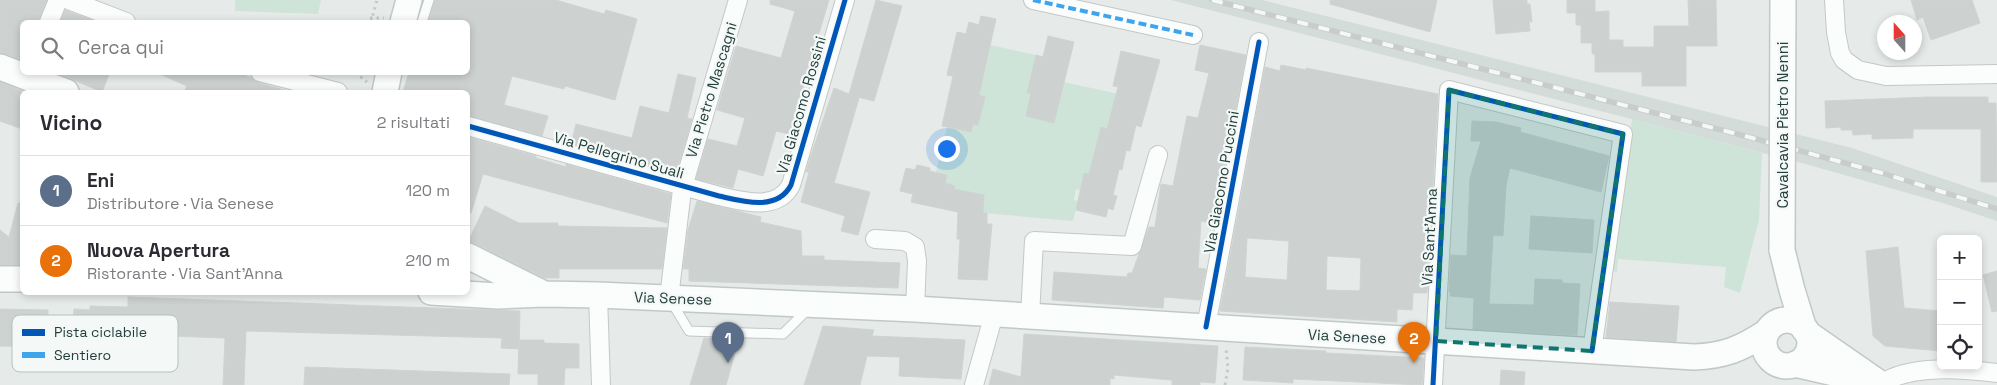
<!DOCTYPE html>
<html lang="it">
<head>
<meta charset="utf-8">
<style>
	body { margin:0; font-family:"Space Grotesk",sans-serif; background:#f2f2f3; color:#2b2b33 }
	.controls { position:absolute; right:15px; bottom:15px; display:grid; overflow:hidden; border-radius:8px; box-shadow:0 2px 8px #0003 }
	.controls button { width:45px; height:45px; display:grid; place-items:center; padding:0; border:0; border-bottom:1px solid #e1e1e2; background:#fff; color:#2b2b33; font:25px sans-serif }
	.compass { position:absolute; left:1877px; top:15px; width:45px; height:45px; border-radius:50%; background:#fff; box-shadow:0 2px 8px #0003; rotate:339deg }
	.you { position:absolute; left:946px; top:148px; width:18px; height:18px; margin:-12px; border:4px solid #fff; border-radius:50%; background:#1a73e8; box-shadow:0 0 0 8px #1a73e833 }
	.badge { display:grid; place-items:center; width:32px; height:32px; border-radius:50%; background:#1a73e8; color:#fff; font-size:16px; font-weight:700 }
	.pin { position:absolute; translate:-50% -41px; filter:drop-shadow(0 1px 2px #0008) }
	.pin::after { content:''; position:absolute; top:26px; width:18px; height:15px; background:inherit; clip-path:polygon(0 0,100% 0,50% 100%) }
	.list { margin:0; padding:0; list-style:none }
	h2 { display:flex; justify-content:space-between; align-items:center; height:65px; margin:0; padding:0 20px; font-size:21px }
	h2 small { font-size:16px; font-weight:400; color:#7c7c81 }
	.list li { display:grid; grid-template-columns:32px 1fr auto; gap:15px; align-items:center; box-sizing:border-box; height:70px; padding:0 20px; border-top:1px solid #e1e1e2 }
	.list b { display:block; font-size:19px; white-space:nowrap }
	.list p { margin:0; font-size:16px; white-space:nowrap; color:#7c7c81 }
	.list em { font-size:16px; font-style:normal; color:#7c7c81 }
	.icon { flex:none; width:28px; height:28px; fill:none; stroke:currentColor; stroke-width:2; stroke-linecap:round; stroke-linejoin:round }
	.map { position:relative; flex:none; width:1997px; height:385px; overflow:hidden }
	.search { position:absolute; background:#fff; box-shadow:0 2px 8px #0003; left:20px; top:20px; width:450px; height:55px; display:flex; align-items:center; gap:12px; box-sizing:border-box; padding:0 18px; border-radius:8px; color:#7c7c81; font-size:19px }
	.panel { position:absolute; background:#fff; box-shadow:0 2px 8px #0003; left:20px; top:90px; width:450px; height:205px; border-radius:8px }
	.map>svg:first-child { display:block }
	.built { fill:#d4dcda }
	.green { fill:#cfe4d8 }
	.building { fill:#cdd2d1; stroke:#cfd4d2; fill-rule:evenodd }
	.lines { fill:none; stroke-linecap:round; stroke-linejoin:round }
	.lane-casing { stroke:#c3c8c6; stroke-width:11 }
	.street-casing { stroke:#c3c8c6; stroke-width:20 }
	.secondary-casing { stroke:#c1c9c7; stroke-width:28 }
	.path { stroke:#c2cac9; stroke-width:3; stroke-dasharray:2.5 4; stroke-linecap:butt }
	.lane { stroke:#fbfcfc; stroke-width:9 }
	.street { stroke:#fbfcfc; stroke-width:18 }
	.secondary { stroke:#fbfcfc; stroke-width:25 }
	.rail-casing { stroke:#c8cccb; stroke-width:5.5 }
	.rail { stroke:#f4f9f8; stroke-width:4; stroke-dasharray:11; stroke-linecap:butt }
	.secondary-bridge-casing { stroke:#c1c9c7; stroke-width:28; stroke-linecap:butt }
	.secondary-bridge { stroke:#fbfcfc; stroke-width:25 }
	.quiet { stroke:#3ea4ec; stroke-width:4; stroke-dasharray:8 4; stroke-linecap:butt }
	.cycleway-casing { stroke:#f4f9f8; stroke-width:8 }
	.cycleway { stroke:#0057b8; stroke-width:5 }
	.marked { fill:#0f766e; fill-opacity:0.2; stroke:#0f766e; stroke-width:4; stroke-dasharray:10 6; stroke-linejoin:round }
	.labels { text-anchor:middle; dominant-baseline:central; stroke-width:4.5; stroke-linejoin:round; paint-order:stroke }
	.street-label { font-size:15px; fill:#233f3b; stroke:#f4f9f8 }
	.key { fill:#f4f9f8; stroke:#b5c1bf; stroke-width:1 }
	.key-label { font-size:14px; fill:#233f3b }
</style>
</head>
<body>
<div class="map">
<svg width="1997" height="385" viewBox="0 0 1997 385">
	<rect width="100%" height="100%" fill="#e6ebe9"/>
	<path class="built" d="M1171,0h91l590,148 145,49v24l-51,-17 -137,-39z"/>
	<path class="green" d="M235,0h86l-3,14 -83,-3z
		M990,45l46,10 -2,9 3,1 -4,18 -4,-1 -2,10 4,1 -5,23 28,7 10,-41 55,12 -4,3 -5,32 -8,-1v19l-6,-1 -2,8 3,1 -5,20 -8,-2 -3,9 5,2 -2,7 -8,-2 -2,11 4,1 -5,20 -90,-8 1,-18 -30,-6v-3l-9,-3 2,-8 -11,-3 11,-45 24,5 2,-8 5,1 7,-28 -9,-2z
		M1632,119l130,34 -3,67 -19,73 -16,-6 2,-20 -108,-8 -1,13 -10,-2z"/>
	<path class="building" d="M0,0h47l-8,22h-17v38l-22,-7z
		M435,0h121l48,14 2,-4 31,9 -22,81 -50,-14 -1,3 -52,-13 -8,29 44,11 -6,20 -74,-20v-24h-65l6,-20h59v-50h-40z
		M770,0h59l-40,134 -13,-3 -13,45 -25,-7 -5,19 -37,-9 12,-40 29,7 8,-28 -28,-8 19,-64 45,12 14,-47 -25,-7z
		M876,0l26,6 -28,95 -20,-5 5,2 -25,85 36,9 -12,43 -17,-4 4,-15 -44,-14 8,-30h-3l4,-14 24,-70 15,6z
		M1330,0h107l-7,32 -100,-28z
		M1493,0h34v4h3l2,18 -3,-1 1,10 -34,3z
		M1567,0h28v12l14,-1v29h14v7h31v-21h35l-1,-26h28l1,46h-31v40h-44v-14h-47v-18h-3v-11h-11v-18h-5v-12h-9z
		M1911,0h61l8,23 -49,17 -8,-23 -6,3z
		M65,10l33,12h-38z
		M981,16l15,3 -17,76 6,2 -7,28 -5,-1 -2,8 -29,-6 11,-50 -6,-1 10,-43 9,2 3,-12 10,3z
		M1048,36l26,6 -20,81 -28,-7 5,-23h-4l9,-38 7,2z
		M1200,45l46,10 -32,169 -13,-3 -3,47 8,1 -6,31 -36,-3 -1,11 -111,-8 2,-28 73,5 1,-4h4l17,-46h6l6,-43 12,2 14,-70 11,2 11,-45 -14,-3z
		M1121,51l39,9 -19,67 -5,-2 -6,26 -4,-1 -4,20 -3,-1 -6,26 4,1 -4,14 -5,-2 -2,9 -30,-7 8,-37 5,1 12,-47 6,2 11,-42 -5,-1z
		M1281,65l25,5v-2l132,26 -11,199h-14l-1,17 -15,-1v13l-177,-11 45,-244 15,4zM1247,238l42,3 -2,39 -42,-3zM1327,256l34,2 -1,33 -34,-1z
		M55,72h55l-8,20z
		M155,72h81l16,6 5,4 30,9v1h-103l3,-6z
		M678,74l18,4 -9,40 5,1 -16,54 -105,-29 5,-20 56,14 8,-32 29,7z
		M0,82l22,9v38l-22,-8z
		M1929,97h59v6h8l1,79h-16v-53h-68v9l-41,1v-5l-19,1 -1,-5h-11v-3l-15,1 -1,-27z
		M1472,121l24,1 25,6 -1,4 89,24 -8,36 -91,-24 -4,17 -3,51 -10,-1 -4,69 45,1 1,-26 27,1v3l18,1 -3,51 -104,-6 1,-31 -24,-2 1,-4h-2l2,-37 16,1 3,-78 11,-37h-10z
		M468,137l68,19v2l30,9v-3l105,30 -4,29 -184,-49 -12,39 -3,-1z
		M917,165l13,3v3l17,4 -2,8 10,3 -1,3 30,6 -1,18h4v11h5l-5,56 -29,-1 2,-40h-3l1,-27 -47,-10 2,-8 -13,-3 6,-23 9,2z
		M697,201l64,16 -1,5 41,9 1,25h22v4l76,3 -2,25 -209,-7v-12h-6l5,-39z
		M18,203h4v62h-22v-35l9,7z
		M485,206l34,17h39v3l109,2 -5,41h-103v9h-15l-70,-35 -6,-1z
		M1531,216l63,4 -2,33 -63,-4z
		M1898,247l6,61 37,3v40l-56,-5 -12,-10 -7,-85z
		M1997,271v40l-5,1 -9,-37z
		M128,297l392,14 -1,38 -18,-1 1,-10 -256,-7 -2,54h-21l2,-47 -108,-4v10l-44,-1 1,-34 16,1v-4l38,1z
		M1610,302l69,4 -3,36 -70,-5z
		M0,309l48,1 -1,37 -47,-1z
		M823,326l51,4 -2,6 93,4 -4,39 -62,-3 1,-19 -33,-1 -7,29h-56z
		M1024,334l194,12 -3,37 -15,-1v3h-28v-5l-58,-5v4l-4,-1v7h-121l4,-16 28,8z
		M704,338l35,1 -13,46h-36z
		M519,340h25v3l35,1v24h-14l-1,17h-26v-11h-20z
		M1245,347l81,4v2l98,5 -2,27 -129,-6v4l-50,-3z
		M305,367l205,7 -1,11h-205z
		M1501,370l24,2 -1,13h-24z"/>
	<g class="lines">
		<g class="lane-casing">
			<path id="lane" d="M422,22l7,-22
				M671,301l18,30 94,3 26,-26"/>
		</g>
		<g class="street-casing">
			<path id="street" d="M69,0l57,22
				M1033,0l160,35
				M1834,0l2,32 4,21 4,7 14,10 28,6 111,-2
				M49,22l9,-22
				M260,72l78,20
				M468,126l251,70c23,5 58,16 72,-11l54,-185
				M875,239l30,2 10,6 2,14 -2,48
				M598,295l3,90
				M669,298l13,-108 56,-190
				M1030,316l4,-75 98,5 26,-91
				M1206,327l53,-285
				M1881,384c29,-20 82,-15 116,-11
				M974,385l20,-71
				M1433,385l16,-295 174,44 -31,217"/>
		</g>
		<g class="secondary-casing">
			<path id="secondary" d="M403,22l6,-22
				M0,67l66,25
				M385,92l4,-20
				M1782,250l10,40 12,39
				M468,256l74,37
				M0,279h22
				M431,292l67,4 46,-2 54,1 317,14 779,48c30,-1 47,-8 73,-25
				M1764 343a23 23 0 1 1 46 0a23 23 0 1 1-46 0Z
				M1807,333l75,52
				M1795,364l69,16"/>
		</g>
		<path class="path" d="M370,18h14
			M371,22l6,-22
			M358,72l-1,2 10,8
			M1225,385l3,-17 -2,-20"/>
		<use href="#lane" class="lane"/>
		<use href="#street" class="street"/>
		<use href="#secondary" class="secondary"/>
		<g class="rail-casing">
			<path id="rail" d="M1212,0l533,136 137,37 115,36"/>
		</g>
		<use href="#rail" class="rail"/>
		<g class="secondary-bridge-casing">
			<path id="secondary-bridge" d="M1782,250l1,-250"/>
		</g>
		<use href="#secondary-bridge" class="secondary-bridge"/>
		<path class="quiet" d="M1033,0l160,35"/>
		<g class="cycleway-casing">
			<path id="cycleway" d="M468,126l251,70c23,5 58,16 72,-11l54,-185
				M1206,327l53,-285
				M1433,385l16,-295 174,44 -31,217"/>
		</g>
		<use href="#cycleway" class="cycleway"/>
	</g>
	<path class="marked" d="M1449,90l174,44 -31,217 -156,-10z"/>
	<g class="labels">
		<g class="street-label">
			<text transform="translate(711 90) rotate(-73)">Via Pietro Mascagni</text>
			<text transform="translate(801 105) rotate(-74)">Via Giacomo Rossini</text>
			<text transform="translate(1782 125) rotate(-90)">Cavalcavia Pietro Nenni</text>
			<text transform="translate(619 155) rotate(16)">Via Pellegrino Suali</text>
			<text transform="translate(1221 182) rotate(-80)">Via Giacomo Puccini</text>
			<text transform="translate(1429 237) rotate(-87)">Via Sant'Anna</text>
			<text transform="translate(673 298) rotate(2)">Via Senese</text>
			<text transform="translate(1347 336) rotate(3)">Via Senese</text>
		</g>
	</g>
	<rect x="12" y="315" width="166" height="57" rx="8" class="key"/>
	<rect x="22" y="329" width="23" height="7" fill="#0057b8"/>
	<rect x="22" y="352" width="23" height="6" fill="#3ea4ec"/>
	<g class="key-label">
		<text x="54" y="337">Pista ciclabile</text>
		<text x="54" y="360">Sentiero</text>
	</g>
</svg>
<div class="controls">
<button>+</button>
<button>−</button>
<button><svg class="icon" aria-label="locate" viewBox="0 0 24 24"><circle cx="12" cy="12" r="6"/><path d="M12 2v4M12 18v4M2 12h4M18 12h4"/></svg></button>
</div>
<svg class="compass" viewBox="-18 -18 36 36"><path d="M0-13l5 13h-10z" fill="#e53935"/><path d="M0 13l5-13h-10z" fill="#7c7c81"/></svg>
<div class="you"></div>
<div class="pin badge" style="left:728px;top:363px;background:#5c6f8a">1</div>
<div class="pin badge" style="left:1414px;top:363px;background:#e8710a">2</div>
<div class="search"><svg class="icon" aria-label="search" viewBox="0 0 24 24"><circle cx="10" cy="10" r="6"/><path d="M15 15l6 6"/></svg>Cerca qui</div>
<section class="panel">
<h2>Vicino<small>2 risultati</small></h2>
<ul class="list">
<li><span class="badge" style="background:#5c6f8a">1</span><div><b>Eni</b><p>Distributore · Via Senese</p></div><em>120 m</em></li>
<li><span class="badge" style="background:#e8710a">2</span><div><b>Nuova Apertura</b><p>Ristorante · Via Sant'Anna</p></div><em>210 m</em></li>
</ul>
</section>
</div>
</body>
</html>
